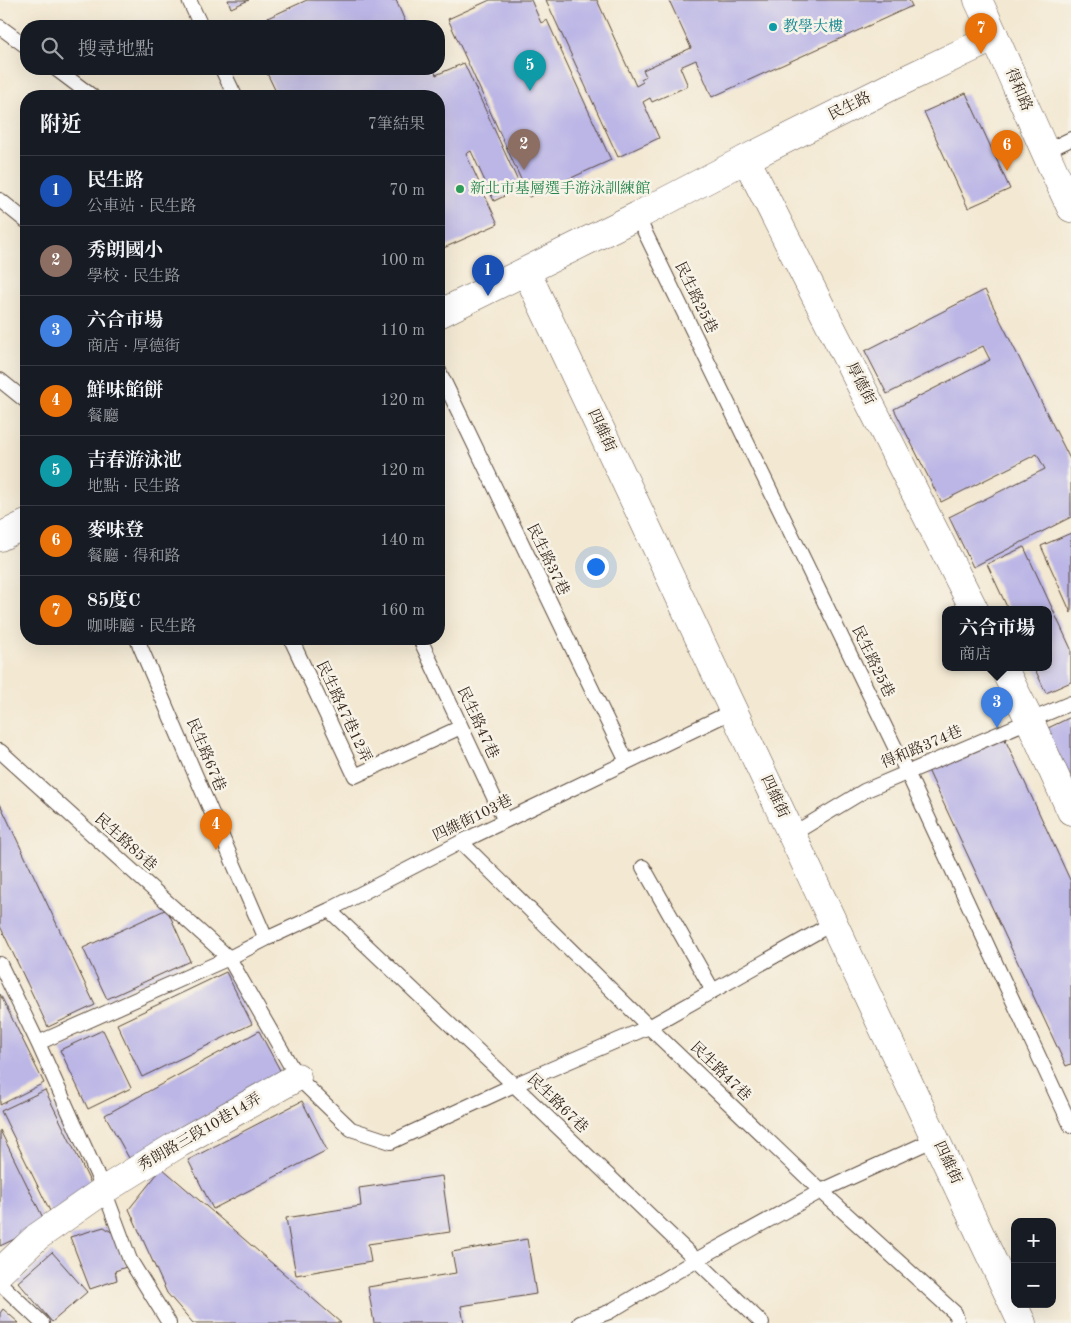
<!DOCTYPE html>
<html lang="zh-TW">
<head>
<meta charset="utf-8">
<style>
	body { margin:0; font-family:"Old Standard TT","Noto Serif TC",serif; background:#20242c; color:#f1f3f6 }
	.controls { position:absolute; right:15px; bottom:15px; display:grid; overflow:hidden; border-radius:10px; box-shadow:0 5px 20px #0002 }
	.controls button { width:45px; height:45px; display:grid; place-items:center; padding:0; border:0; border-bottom:1px solid #363941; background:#171b24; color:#f1f3f6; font:25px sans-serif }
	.you { position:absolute; left:595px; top:566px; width:18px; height:18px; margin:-12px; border:4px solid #fff; border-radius:50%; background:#1a73e8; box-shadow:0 0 0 8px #1a73e833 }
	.badge { display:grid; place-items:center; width:32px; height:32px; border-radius:50%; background:#db2777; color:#fff; font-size:16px; font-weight:700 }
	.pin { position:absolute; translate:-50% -41px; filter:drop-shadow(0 1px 2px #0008) }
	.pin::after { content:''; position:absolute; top:26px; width:18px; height:15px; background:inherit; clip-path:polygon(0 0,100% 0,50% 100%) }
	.popup { position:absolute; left:942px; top:606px; width:110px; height:65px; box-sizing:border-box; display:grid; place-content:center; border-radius:10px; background:#171b24; filter:drop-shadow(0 1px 4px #0005); font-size:16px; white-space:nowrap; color:#9ea1a6 }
	.popup b { font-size:19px; color:#f1f3f6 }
	.popup::after { content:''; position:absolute; left:50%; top:100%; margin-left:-10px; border:10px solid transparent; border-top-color:#171b24 }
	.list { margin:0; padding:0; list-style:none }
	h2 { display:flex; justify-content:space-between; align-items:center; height:65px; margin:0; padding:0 20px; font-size:21px }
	h2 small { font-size:16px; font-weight:400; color:#9ea1a6 }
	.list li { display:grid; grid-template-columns:32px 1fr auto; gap:15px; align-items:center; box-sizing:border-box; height:70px; padding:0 20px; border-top:1px solid #363941 }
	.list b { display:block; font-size:19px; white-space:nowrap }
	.list p { margin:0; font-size:16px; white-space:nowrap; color:#9ea1a6 }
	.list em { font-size:16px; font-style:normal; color:#9ea1a6 }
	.icon { flex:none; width:28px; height:28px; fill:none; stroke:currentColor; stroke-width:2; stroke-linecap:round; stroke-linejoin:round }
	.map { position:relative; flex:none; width:1071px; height:1323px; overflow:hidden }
	.search { position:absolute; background:#171b24; box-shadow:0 5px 20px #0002; left:20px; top:20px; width:425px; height:55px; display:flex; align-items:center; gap:12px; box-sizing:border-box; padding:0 18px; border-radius:20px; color:#9ea1a6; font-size:19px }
	.panel { position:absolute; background:#171b24; box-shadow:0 5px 20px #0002; left:20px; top:90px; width:425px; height:555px; border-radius:20px }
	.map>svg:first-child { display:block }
	.building { fill:#bbb6e6 }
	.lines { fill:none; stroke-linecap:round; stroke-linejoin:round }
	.lane-casing { stroke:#574639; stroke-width:16 }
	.street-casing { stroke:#574639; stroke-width:29 }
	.secondary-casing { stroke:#574639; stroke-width:29 }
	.lane { stroke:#fff; stroke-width:14 }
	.street { stroke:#fff; stroke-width:28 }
	.secondary { stroke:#fff; stroke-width:28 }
	.culture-dot { fill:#0f9aa8; stroke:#f7f3e8; stroke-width:2 }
	.leisure-dot { fill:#2e9e5b; stroke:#f7f3e8; stroke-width:2 }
	.labels { text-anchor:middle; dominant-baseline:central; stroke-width:5; stroke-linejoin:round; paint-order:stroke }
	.culture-label { font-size:15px; fill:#0d838f; stroke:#f7f3e8; text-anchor:start }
	.street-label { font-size:15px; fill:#3b2a1e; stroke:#f7f3e8 }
	.leisure-label { font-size:15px; fill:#27864d; stroke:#f7f3e8; text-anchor:start }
</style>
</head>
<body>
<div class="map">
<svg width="1071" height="1323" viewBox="0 0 1071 1323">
	<rect width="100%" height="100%" fill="#f7f3e8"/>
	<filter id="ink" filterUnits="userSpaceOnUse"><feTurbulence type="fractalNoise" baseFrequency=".02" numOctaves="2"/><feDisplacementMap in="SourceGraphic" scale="10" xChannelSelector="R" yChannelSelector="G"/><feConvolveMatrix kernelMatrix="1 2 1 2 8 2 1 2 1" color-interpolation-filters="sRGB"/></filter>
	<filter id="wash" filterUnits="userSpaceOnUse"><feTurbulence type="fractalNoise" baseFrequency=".0096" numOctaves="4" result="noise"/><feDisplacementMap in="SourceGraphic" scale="20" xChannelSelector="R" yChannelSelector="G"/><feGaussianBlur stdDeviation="1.12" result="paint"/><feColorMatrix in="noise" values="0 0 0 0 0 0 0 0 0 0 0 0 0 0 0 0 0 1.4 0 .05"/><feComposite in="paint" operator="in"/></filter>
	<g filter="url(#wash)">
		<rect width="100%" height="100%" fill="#f3e8d2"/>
		<g id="blocks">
			<path class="building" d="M228,0h21l-18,8z
				M307,0h89l11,26h-157z
				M490,0h41l10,23 6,-3 64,140 -82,37 -81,-178z
				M546,0h51l39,86 7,-4 -2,-3 5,-3 -3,-6 48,-22 -22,-48h240l3,6 -200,91 -16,-37 -16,7 8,19 -36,16 -2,-4 -7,4 16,36 -41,19z
				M464,63l57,125 -27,13 -23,-50 -5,3 32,70 -59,26v-154h-161l-13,-27h169l2,6z
				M966,93l44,96 -42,19 -44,-96z
				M985,290l86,171v56l-98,50 -24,-50 96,-48 -8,-15 -96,48 -47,-93 96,-49 -7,-14 -96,48 -22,-43z
				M1071,533v80l-30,-67z
				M1024,547l47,102v33l-25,11 -12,-26h14v-58h-40l-21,-45z
				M1071,717v68l-25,-56z
				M1003,735l68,147v182l-5,2 -138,-296z
				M0,804l95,201 -47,22 -48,-101z
				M167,909l23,52 -83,38 -24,-51z
				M226,972l26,52 -110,53 -25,-53z
				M0,994l44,89 -44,22z
				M103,1030l28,58 -43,21 -28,-59z
				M259,1031l23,43 -153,84 -24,-43z
				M45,1090l50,102 -44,21 -50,-102z
				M302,1101l25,49 -114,59 -25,-49z
				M0,1130l46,94 -46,22z
				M162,1168l179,155h-148l-26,-30 -38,-84z
				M442,1176l8,56 -82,12 3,18 -75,13 -10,-57 75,-12 -2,-18z
				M104,1227l9,6 13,34 -11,4 2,9 -27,9 -20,-52z
				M527,1239l9,55 -75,12 3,17h-90l-6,-36 88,-14 -4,-21z
				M52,1252l35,40 -35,30 -34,-40z
				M3,1309l16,14h-19v-10z"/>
		</g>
	</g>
	<g filter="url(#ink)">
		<use href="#blocks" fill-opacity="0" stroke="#574639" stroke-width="1"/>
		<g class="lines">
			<g class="lane-casing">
				<path id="lane" d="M189,0l12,26
					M0,27l26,19
					M56,69l36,27
					M222,69l13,27
					M1044,152l27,-13
					M0,200l26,21
					M637,216l270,556 164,354
					M439,371l188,391
					M0,380l26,21
					M137,639l129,300
					M291,639l64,137 106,-49
					M420,639l85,182
					M0,751l229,207 68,119 54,52 40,13 123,-57 135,-58 184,-104
					M791,835l73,-44 207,-88
					M461,842l188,185 172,164 134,122 3,10
					M643,867l70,124
					M329,910l185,175 248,238
					M0,964l38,79 66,147 26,70 39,63
					M38,1043l191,-85 37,-19 63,-29 132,-68 272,-131
					M0,1283l42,40
					M580,1323l29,-11 87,-52 125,-69 114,-52"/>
			</g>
			<g class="street-casing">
				<path id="street" d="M746,159l228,450
					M526,271l496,1052
					M439,314l198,-98 109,-57 146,-73 103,-49
					M0,537l26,-13
					M1003,667l26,52 42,92
					M0,1272l37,-35 67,-47 76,-47 117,-66"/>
			</g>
			<g class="secondary-casing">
				<path id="secondary" d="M978,0c32,69 60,139 93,208"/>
			</g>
			<use href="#lane" class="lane"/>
			<use href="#street" class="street"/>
			<use href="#secondary" class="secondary"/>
		</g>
	</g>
	<circle class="culture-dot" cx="773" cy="27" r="5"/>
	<circle class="leisure-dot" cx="460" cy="189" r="5"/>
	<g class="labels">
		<g class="culture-label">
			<text x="783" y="27">教學大樓</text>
		</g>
		<g class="street-label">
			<text transform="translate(1018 90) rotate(67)">得和路</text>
			<text transform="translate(850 107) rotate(-26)">民生路</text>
			<text transform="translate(695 298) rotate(64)">民生路25巷</text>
			<text transform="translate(860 384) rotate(63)">厚德街</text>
			<text transform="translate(601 431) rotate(65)">四維街</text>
			<text transform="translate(547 560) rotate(64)">民生路37巷</text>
			<text transform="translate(872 662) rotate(64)">民生路25巷</text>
			<text transform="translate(343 712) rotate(65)">民生路47巷12弄</text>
			<text transform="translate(477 723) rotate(65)">民生路47巷</text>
			<text transform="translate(922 748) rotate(-23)">得和路374巷</text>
			<text transform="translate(205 755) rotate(67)">民生路67巷</text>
			<text transform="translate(774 797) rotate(65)">四維街</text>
			<text transform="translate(473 819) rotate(-26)">四維街103巷</text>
			<text transform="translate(125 843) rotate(42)">民生路85巷</text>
			<text transform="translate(720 1072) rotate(44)">民生路47巷</text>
			<text transform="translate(557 1104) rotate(44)">民生路67巷</text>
			<text transform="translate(200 1133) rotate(-30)">秀朗路三段10巷14弄</text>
			<text transform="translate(947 1163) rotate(65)">四維街</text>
		</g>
		<g class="leisure-label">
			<text x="470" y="189">新北市基層選手游泳訓練館</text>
		</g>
	</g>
</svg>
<div class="controls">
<button>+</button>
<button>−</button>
</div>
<div class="you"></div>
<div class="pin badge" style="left:488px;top:296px;background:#1a4fb4">1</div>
<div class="pin badge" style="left:524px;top:170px;background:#8d6e63">2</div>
<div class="pin badge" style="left:997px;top:728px;background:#3f7fe0">3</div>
<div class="popup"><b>六合市場</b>商店</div>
<div class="pin badge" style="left:216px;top:850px;background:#e8710a">4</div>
<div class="pin badge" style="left:530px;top:91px;background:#0f9aa8">5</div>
<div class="pin badge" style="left:1007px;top:171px;background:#e8710a">6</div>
<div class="pin badge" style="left:981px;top:54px;background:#e8710a">7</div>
<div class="search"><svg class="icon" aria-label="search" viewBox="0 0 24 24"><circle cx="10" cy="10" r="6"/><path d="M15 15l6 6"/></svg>搜尋地點</div>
<section class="panel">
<h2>附近<small>7筆結果</small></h2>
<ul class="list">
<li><span class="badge" style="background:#1a4fb4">1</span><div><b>民生路</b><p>公車站 · 民生路</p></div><em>70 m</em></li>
<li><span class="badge" style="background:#8d6e63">2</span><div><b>秀朗國小</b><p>學校 · 民生路</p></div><em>100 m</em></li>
<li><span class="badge" style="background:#3f7fe0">3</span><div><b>六合市場</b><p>商店 · 厚德街</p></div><em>110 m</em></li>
<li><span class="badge" style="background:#e8710a">4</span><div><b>鮮味餡餅</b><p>餐廳</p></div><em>120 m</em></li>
<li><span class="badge" style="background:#0f9aa8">5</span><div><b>吉春游泳池</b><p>地點 · 民生路</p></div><em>120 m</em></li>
<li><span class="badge" style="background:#e8710a">6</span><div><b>麥味登</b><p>餐廳 · 得和路</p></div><em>140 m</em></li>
<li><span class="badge" style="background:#e8710a">7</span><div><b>85度C</b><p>咖啡廳 · 民生路</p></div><em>160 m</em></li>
</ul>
</section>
</div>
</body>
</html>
